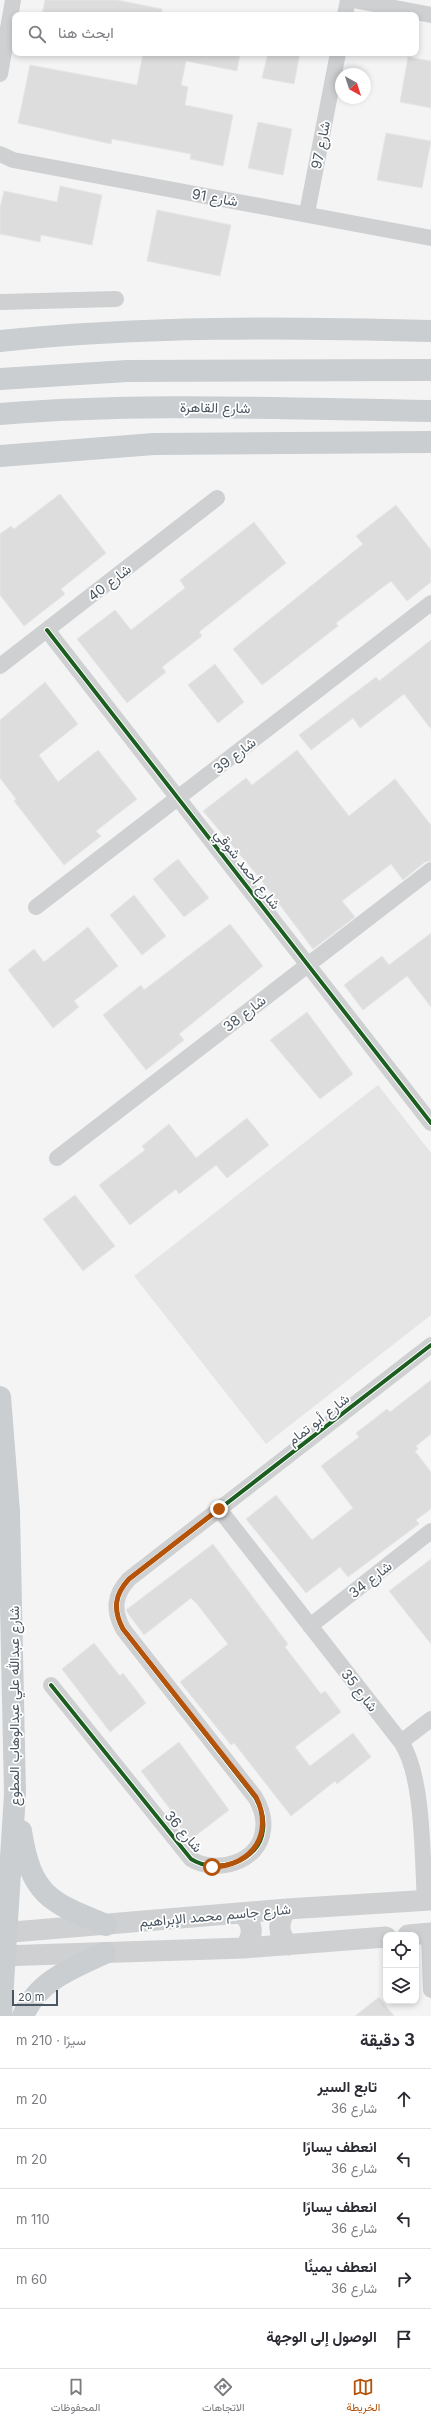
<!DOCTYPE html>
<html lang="ar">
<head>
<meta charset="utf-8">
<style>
	body { margin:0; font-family:Inter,Vazirmatn,sans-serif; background:#f2f2f3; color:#2b2b33; direction:rtl }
	.controls { position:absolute; right:12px; bottom:12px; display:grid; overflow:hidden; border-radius:8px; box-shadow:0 2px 6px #0003 }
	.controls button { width:36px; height:36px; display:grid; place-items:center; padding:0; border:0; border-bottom:1px solid #e1e1e2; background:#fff; color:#2b2b33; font:20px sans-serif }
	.compass { position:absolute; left:335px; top:68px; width:36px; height:36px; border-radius:50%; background:#fff; box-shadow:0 2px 6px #0003; rotate:141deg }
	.scale { position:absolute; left:12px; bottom:10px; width:46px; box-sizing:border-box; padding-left:4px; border:2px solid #4a5661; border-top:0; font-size:11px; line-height:14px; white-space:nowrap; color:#4a5661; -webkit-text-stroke:3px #fff; paint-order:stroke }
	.stop { position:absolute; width:12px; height:12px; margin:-9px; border:3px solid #b45309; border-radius:50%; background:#fff }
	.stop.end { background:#b45309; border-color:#fff; box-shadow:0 1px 4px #0008 }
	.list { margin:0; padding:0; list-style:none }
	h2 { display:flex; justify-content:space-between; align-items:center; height:52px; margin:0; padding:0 16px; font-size:17px }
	h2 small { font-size:13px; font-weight:400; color:#7c7c81 }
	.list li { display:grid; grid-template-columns:26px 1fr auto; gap:12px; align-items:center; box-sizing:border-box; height:60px; padding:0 16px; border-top:1px solid #e1e1e2 }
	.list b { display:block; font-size:15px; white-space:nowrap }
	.list p { margin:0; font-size:13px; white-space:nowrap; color:#7c7c81 }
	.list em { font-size:13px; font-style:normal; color:#7c7c81 }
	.icon { flex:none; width:22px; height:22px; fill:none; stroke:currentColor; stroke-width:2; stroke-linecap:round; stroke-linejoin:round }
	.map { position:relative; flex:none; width:431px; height:2016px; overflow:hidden; direction:ltr }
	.search { position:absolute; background:#fff; box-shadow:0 2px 6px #0003; left:12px; right:12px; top:12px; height:44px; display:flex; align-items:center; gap:10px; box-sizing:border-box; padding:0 14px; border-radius:8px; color:#7c7c81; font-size:15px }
	.sheet { height:352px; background:#fff }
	nav { display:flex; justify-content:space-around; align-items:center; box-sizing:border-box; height:56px; border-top:1px solid #e1e1e2; background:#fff; font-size:11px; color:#7c7c81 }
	nav a { display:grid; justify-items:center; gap:2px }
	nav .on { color:#b45309 }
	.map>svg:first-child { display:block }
	.education { fill:#e6e5e6 }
	.building { fill:#ddddde; stroke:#e5e6e7 }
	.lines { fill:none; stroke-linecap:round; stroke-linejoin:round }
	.minor { stroke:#ced0d2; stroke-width:16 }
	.tertiary { stroke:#ced0d2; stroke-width:21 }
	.primary { stroke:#caced1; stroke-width:22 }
	.cycleway-casing { stroke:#fff; stroke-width:6 }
	.cycleway { stroke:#1b5e20; stroke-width:4 }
	.route { stroke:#b45309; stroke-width:5 }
	.labels { text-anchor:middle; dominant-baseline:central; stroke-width:3.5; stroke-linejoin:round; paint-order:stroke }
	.street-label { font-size:14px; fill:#4a5661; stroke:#fff }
</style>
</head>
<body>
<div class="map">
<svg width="431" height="2016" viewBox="0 0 431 2016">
	<rect width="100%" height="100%" fill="#f4f4f4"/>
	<path class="education" d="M378,1085l53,68v162l-165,129 -132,-168z"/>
	<path class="building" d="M45,0h72l45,9v6h-120z
		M143,53h97l-3,18 -51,-10 -5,24 7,2 -3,18 48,10 -10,51 -33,-7 1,-5 -79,-15 -1,5 -93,-21 12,-58 107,20z
		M268,53h32l-6,31 -32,-6z
		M408,57l23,4v47l-31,-6z
		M258,122l34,7 -9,46 -35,-7z
		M386,133l45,8 -9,47 -45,-8z
		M60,186l42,9 -10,50 -51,-10 -1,7 -40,-8v-26l4,-17 53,11z
		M157,210l74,15 -11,51 -73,-15z
		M60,494l46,59 -45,36 4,5 -41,32 -24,-31v-61l11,-8 3,3z
		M396,505l35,45v32l-24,19 -16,-20 -55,42 2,3 -76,59 -29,-36 130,-105 -7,-8z
		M254,522l32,41 -87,69 3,4 -40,31 4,5 -39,31 -50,-64 38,-29 16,20 54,-42 -5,-8z
		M431,640v89l-27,-35 -44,34 -7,-10 -42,32 -12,-15 77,-58 3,4z
		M215,664l29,38 -26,21 -30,-38z
		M45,682l33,42 -39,31 19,27 40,-32 39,49 -41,32 5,5 -37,29 -50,-64 2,-2 -16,-21v-58z
		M297,750l52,66 46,-37 36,46v36l-6,1 -22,18 -12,-16 -49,37 13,16 -42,32 -55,-73 -55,-65 43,-33 6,7z
		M178,859l31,39 -25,19 -31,-38z
		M134,895l32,41 -24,19 -32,-40z
		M230,924l33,42 -84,68 5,6 -38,30 -43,-55 38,-30 3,5z
		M88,927l30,39 -44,35 5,6 -26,21 -45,-58 26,-21 10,13z
		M431,933v74l-24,-31 -44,34 -19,-25 38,-29 7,9z
		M307,1012l46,62 -33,25 -50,-59z
		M247,1118l22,27 -42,33 -11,-13 -37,29 -3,-5 -46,36 -31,-40 46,-35 -3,-4 27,-22 27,34z
		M75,1195l40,51 -32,25 -40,-52z
		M431,1380v54l-15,12 2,3 -3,2 16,21v37l-15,11 3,4 -71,53 -8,-10 -34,26 -60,-74 30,-24 36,45 41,-32 -32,-42 38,-29 -3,-4 31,-24 3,3z
		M213,1544l75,100 -3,3 36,47 4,-3 16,21 -46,35 15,19 43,-33 18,24 -34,27 -2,-3 -44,35 -57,-73 -3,2 -51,-63 48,-38 -31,-40 -6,-6 -47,37 -17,-23 -1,-2z
		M431,1559v85l-42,-53z
		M94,1643l26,33 3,-3 23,30 -36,29 -48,-63z
		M179,1742l50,68 -39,30 -22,-29 2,-2 -29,-38z
		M379,1997l15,19h-39z"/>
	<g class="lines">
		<path class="minor" d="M353,0l78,15
			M345,15l3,-15
			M0,74l13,-74
			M0,154l13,6 418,78
			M307,213l31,-160
			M0,302l116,-3
			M47,630l384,493
			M0,666l217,-168
			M36,907l395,-304
			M57,1158l374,-288
			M219,1509l182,233c23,34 21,116 24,158
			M310,1626l121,-95
			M51,1685l140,174c25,16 69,3 72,-29 2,-13 -2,-23 -8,-33l-132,-168c-10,-19 -9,-34 6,-50l302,-234
			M401,1742l30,-23
			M429,1933l2,57"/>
		<path class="tertiary" d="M287,1909c-10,12 -10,25 2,36
			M242,1913c12,11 12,23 2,35
			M0,1933l287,-24 144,-9
			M408,1935l23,-2
			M0,1956l244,-8 142,-11"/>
		<path class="primary" d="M0,341c143,-15 287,-14 431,-10
			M0,379l127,-8 304,-1
			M0,414c143,-12 287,-5 431,-3
			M0,456l154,-12 277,-2
			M0,1397l9,114 6,283 -14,222
			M21,1831c10,64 28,71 85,94
			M23,2016c15,-36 50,-48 82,-63"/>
		<g class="cycleway-casing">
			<path id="cycleway" d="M47,630l384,493
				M51,1685l140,174c25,16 69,3 72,-29 2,-13 -2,-23 -8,-33l-132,-168c-10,-19 -9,-34 6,-50l302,-234"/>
		</g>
		<use href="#cycleway" class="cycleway"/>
	</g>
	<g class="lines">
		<path class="route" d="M212,1867c41,-1 62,-34 44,-70l-133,-168c-10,-19 -9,-34 6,-50l90,-70"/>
	</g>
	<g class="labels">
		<g class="street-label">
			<text transform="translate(320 145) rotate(-79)">شارع 97</text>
			<text transform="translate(215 197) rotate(10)">شارع 91</text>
			<text transform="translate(215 407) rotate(1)">شارع القاهرة</text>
			<text transform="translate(109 582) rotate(-38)">شارع 40</text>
			<text transform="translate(234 755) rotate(-38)">شارع 39</text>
			<text transform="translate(248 869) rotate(52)">شارع أحمد شوقي</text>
			<text transform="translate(244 1013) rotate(-38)">شارع 38</text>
			<text transform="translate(318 1419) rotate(-38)">شارع أبو تمام</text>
			<text transform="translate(370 1579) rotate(-38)">شارع 34</text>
			<text transform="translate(360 1690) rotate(52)">شارع 35</text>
			<text transform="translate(13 1706) rotate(-90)">شارع عبدالله علي عبدالوهاب المطوع</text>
			<text transform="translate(184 1831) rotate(49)">شارع 36</text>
			<text transform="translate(215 1915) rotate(-5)">شارع جاسم محمد الإبراهيم</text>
		</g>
	</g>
</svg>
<div class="controls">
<button><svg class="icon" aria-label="locate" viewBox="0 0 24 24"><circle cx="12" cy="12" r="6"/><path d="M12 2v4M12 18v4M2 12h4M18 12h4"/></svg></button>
<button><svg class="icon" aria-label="layers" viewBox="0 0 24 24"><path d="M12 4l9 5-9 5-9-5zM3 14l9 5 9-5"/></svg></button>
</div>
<svg class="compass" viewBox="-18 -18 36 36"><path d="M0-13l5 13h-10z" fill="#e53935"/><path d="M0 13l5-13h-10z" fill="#7c7c81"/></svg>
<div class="scale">20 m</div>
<div class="stop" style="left:212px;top:1867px"></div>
<div class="stop end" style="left:219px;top:1509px"></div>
<div class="search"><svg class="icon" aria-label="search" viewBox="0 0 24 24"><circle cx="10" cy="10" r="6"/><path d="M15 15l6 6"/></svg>ابحث هنا</div>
</div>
<section class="sheet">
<h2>3 دقيقة<small>سيرًا · 210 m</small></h2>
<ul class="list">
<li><svg class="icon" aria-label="ahead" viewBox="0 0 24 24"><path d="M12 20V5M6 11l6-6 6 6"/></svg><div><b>تابع السير</b><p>شارع 36</p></div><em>20 m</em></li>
<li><svg class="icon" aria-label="left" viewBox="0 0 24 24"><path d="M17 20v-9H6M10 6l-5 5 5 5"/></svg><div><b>انعطف يسارًا</b><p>شارع 36</p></div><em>20 m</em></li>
<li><svg class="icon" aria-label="left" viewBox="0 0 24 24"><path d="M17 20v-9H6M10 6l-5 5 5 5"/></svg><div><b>انعطف يسارًا</b><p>شارع 36</p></div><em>110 m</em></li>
<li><svg class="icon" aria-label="right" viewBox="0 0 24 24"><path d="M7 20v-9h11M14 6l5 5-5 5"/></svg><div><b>انعطف يمينًا</b><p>شارع 36</p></div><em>60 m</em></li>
<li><svg class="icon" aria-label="arrive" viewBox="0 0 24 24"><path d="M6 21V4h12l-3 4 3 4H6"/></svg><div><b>الوصول إلى الوجهة</b></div></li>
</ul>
</section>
<nav>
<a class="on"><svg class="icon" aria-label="map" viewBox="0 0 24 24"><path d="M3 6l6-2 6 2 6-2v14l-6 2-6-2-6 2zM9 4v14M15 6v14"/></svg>الخريطة</a>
<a><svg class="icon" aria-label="directions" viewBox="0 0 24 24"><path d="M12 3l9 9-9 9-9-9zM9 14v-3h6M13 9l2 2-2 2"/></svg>الاتجاهات</a>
<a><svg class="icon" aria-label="saved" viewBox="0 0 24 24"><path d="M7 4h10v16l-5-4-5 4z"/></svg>المحفوظات</a>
</nav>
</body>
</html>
